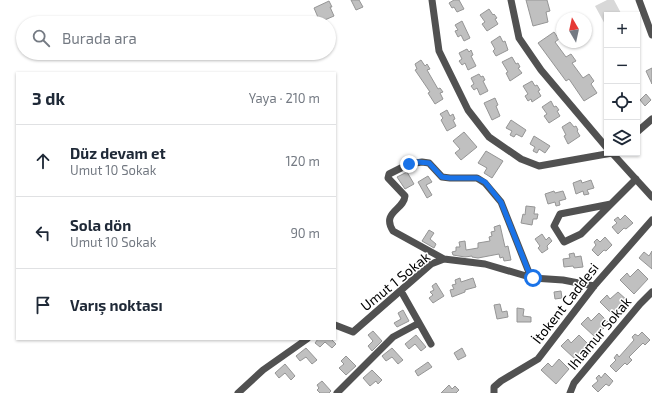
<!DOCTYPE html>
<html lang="tr">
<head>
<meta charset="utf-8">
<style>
	body { margin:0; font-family:"Exo 2",sans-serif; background:#f2f2f3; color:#1f2937 }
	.controls { position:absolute; right:12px; top:12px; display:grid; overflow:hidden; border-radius:0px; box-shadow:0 1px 3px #0004 }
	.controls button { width:36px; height:36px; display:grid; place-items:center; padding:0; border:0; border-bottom:1px solid #e0e1e3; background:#fff; color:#1f2937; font:20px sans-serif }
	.compass { position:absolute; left:556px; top:12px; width:36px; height:36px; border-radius:50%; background:#fff; box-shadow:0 1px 3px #0004; rotate:351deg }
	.stop { position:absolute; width:12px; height:12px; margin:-9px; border:3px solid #1a73e8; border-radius:50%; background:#fff }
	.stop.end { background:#1a73e8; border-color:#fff; box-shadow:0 1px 4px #0008 }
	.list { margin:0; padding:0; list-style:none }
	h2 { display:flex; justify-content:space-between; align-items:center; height:52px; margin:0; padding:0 16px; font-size:17px }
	h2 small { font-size:13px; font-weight:400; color:#747a83 }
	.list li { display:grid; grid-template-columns:26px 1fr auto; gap:12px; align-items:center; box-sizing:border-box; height:72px; padding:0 16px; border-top:1px solid #e0e1e3 }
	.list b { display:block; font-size:15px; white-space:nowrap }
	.list p { margin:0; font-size:13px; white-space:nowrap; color:#747a83 }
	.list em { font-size:13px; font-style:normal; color:#747a83 }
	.icon { flex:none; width:22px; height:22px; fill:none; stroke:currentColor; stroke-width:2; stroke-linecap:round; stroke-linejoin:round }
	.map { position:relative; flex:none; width:652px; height:393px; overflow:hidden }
	.search { position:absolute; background:#fff; box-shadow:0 1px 3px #0004; left:16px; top:16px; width:320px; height:44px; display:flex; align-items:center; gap:10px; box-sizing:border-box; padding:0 14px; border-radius:22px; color:#747a83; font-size:15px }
	.panel { position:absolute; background:#fff; box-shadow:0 1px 3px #0004; left:16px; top:72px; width:320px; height:268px; border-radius:0px }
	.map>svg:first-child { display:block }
	.green { fill:#d8d8d8 }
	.building { fill:#c0c0c0; stroke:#959595 }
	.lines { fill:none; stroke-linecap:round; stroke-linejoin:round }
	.minor { stroke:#515151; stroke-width:7 }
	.route { stroke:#1a73e8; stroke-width:5 }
	.labels { text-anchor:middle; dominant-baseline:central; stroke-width:3; stroke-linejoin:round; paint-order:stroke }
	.street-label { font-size:14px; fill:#000; stroke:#fff }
</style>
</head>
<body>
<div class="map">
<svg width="652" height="393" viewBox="0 0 652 393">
	<rect width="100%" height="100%" fill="#fff"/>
	<path class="green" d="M607,0h7l8,15h-15v13l-12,-22z"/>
	<path class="building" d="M351,0h8l4,7 -7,3z
		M454,0h5l5,9 -7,3 -3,-5 -2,1 -3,-5z
		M526,0h21l3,11 -4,1 2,10 -15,4z
		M329,1l3,6h-2l4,9 -14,6 -6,-14z
		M489,9l4,6 1,-1 3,4 -2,1 3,5 -11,7 -5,-7 3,-2 -5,-7z
		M462,21l8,17 -6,3 -3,-6 -3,2 -3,-6 3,-1 -3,-5z
		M554,32l5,7 -4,3 11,15 5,-3 5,7 -4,2 11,15 6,-4 5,7 -3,3 6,9 -13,8 -15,-22 -3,2 -28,-38z
		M500,36l3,6 2,-1 3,9 -12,6 -3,-5 2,-2 -4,-7z
		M467,49l2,3 2,-2 2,5 -2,1 5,10 -8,4 -3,-7 -3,2 -3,-4 3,-2 -3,-6z
		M512,57l4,7 2,-1 2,4 -2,1 4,5 -12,8 -4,-8 2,-1 -6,-10z
		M421,60l4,6 2,-2 3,5 -3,1 11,19 2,-1 3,4 -3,1 3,6 -8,5 -7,-11 2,-1 -15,-22 2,-1 -2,-5z
		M652,68v16l-6,-13z
		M479,74l2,3 2,-1 2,4 -2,1 5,10 -8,4 -3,-7 -3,2 -3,-4 3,-2 -3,-6z
		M532,81l3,5 2,-1 3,5 -2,1 3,5 -9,6 -1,-3 -3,2 -3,-5 3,-2 -5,-8z
		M646,94l5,6 -6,6 -5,-6z
		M495,98l3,7 -2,1 4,10 -8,4 -8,-17z
		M551,101l3,6 2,-1 3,4 -2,1 3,5 -11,7 -5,-7 3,-2 -5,-7z
		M447,110l3,6 3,-2 2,5 -2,1 3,6 -9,5 -6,-11 2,-2 -3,-4z
		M511,120l15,10 -4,7 -6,-3 -2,3 -4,-2 2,-4 -6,-3z
		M570,122l4,5 2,-1 2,4 -1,1 3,5 -12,8 -4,-8 2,-1 -4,-8z
		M464,132l13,15 -16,13 -6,-7 5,-4 -7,-8z
		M534,136l16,10 -5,7 -6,-4 -2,4 -4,-2 2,-4 -5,-3z
		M486,151l17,10 -11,17 -8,-5 3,-5 -9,-5z
		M407,172l7,12 -9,5 -8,-12z
		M428,176l4,6 -6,3 6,10 -5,3 -9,-16z
		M581,180l1,3 9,-3 3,8 -7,2 2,4 -5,1 -1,-4 -7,3 -3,-11z
		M554,191l1,2 8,-2 3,8 -7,2 1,4 -4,1 -1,-4 -7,2 -3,-10z
		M526,206l9,1 -1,7h4l-1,5h-4l-1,6 -11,-2 2,-9 2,1z
		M625,215l8,8 -7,6 -2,-1 -6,6 -6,-7 5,-4 -3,-3 4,-3 2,3z
		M500,225l5,22 3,-1 3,14 -7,1 -1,-4 -3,1 -1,-4 -21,4 -6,-1v-1l-7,1 -12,-2 -1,-3 4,-1v-4h4l-1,-5 6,-1 1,9 12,-2v-5l12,-2 -1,-4 3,-1 -1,-4 4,-1 -1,-4z
		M429,230l5,3 -4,6 6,5 -2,4 -12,-7z
		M542,234l4,6 3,-3 3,4 -5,5 1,3 -6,4 -4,-5 2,-2 -5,-7z
		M605,237l7,8 -6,6 -2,-1 -6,6 -6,-6 4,-5 -2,-3 3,-3 3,3z
		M652,251v18l-13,-11 5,-6 5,4z
		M574,253l1,4 6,-1 2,11 -9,1 -1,-2 -9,1 -1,-8 7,-1 -1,-4z
		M638,269l10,10 -14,15 -14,-14 7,-7 3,4z
		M460,278l1,4 12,-4 3,9 -11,3v2l-13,5 -2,-7 4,-1 -2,-4 4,-1 -1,-4z
		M436,283l8,13 -11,7 -4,-5 4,-3 -3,-3 4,-2 -2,-4z
		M561,291l1,7 -7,1 -1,-7z
		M618,292l10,9 -14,15 -14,-14 7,-7 3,4z
		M500,304l2,8 5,-1 1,6 -11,2 -3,-14z
		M517,308l7,1 -1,7 8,1v5h-14z
		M403,310l6,11 -12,6 -3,-4 7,-4 -3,-6z
		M599,313l10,10 -14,14 -14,-13 7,-7 3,4z
		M373,331l9,10 -10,10 -4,-5 5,-5 -5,-6z
		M642,332l8,8 -5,5 -2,-2 -14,14 3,3 -5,5 -2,-2 -9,9 -6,-6 6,-6 -2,-2 3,-4 2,3 15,-17 -2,-3 3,-3 3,2z
		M416,335l10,12 -5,4 -6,-7 -6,5 -4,-5z
		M579,335l9,9 -13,15 -14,-13 7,-7 3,4z
		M318,339h13l5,5 -4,4 -7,-6 -5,5 -5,-4z
		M306,348l11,12 -5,4 -6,-7 -6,4 -4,-5z
		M392,348l11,12 -5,4 -6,-7 -6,4 -4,-5z
		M462,348l4,8 -8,4 -4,-7z
		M346,356l10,10 -10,9 -7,-7 5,-4 -3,-3z
		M559,359l10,10 -13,15 -15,-14 7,-7 4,4z
		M428,362l4,5 -14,9 -3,-5z
		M285,364l10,12 -4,4 -6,-7 -6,5 -4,-5z
		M372,370l10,10 -4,4 -2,-3 -6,5 -7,-8z
		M605,373l8,8 -4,5 -3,-2 -8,8 -6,-6 6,-5 -2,-3 3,-3 2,3z
		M322,381l9,10 -2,2h-9l-3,-3 2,-2 -2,-3z
		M449,385l3,4 3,-3 4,4 -3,3h-15z"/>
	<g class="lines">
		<path class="minor" d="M432,0l7,51 29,59 21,27 32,22 18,7 73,-13
			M511,0l8,38 22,32 66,78
			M639,0l13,35
			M637,132l15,-13
			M612,153l40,44
			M611,204l-30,30 -17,8 -10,-16 6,-12 51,-10 25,-25
			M444,259l-51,-28c-12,-19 11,-21 12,-35l-17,-18 1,-4 20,-10 13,-2 7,1 13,14 8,1h27l8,5 16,19 27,68 5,8
			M401,291l30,53
			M335,325l18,7 78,-68 13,-5 41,5 48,14 30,2 31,6
			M238,393l25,-23 44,-31
			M337,393l56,-56 26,-14
			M494,393v-6l7,-6 37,-22 56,-73 58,-66
			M570,393l4,-10 66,-79 12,-12"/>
	</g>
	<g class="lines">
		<path class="route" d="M409,164l9,-2 11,1 13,14 8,1h27l8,4 16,20 27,68 5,8"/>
	</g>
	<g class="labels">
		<g class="street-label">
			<text transform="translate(395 281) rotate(-39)">Umut 1 Sokak</text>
			<text transform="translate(565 303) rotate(-52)">İtokent Caddesi</text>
			<text transform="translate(599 333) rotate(-50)">Ihlamur Sokak</text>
		</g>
	</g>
</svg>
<div class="controls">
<button>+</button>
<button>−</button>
<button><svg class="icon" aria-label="locate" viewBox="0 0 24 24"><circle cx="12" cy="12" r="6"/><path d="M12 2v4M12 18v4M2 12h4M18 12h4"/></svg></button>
<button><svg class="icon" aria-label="layers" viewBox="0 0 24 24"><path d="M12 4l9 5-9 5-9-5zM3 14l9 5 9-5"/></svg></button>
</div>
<svg class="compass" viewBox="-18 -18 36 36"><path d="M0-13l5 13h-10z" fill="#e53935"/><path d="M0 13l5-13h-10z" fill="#747a83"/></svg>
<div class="stop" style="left:533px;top:278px"></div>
<div class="stop end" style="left:409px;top:164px"></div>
<div class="search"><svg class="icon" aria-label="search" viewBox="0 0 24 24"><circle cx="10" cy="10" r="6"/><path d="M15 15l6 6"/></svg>Burada ara</div>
<section class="panel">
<h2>3 dk<small>Yaya · 210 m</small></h2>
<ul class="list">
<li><svg class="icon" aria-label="ahead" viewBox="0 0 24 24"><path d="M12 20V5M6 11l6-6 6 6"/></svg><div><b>Düz devam et</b><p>Umut 10 Sokak</p></div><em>120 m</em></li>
<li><svg class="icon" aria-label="left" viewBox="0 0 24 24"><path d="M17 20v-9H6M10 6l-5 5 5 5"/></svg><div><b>Sola dön</b><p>Umut 10 Sokak</p></div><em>90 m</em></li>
<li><svg class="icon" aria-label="arrive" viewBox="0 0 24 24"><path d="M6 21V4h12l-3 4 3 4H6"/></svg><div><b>Varış noktası</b></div></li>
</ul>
</section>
</div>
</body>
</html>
